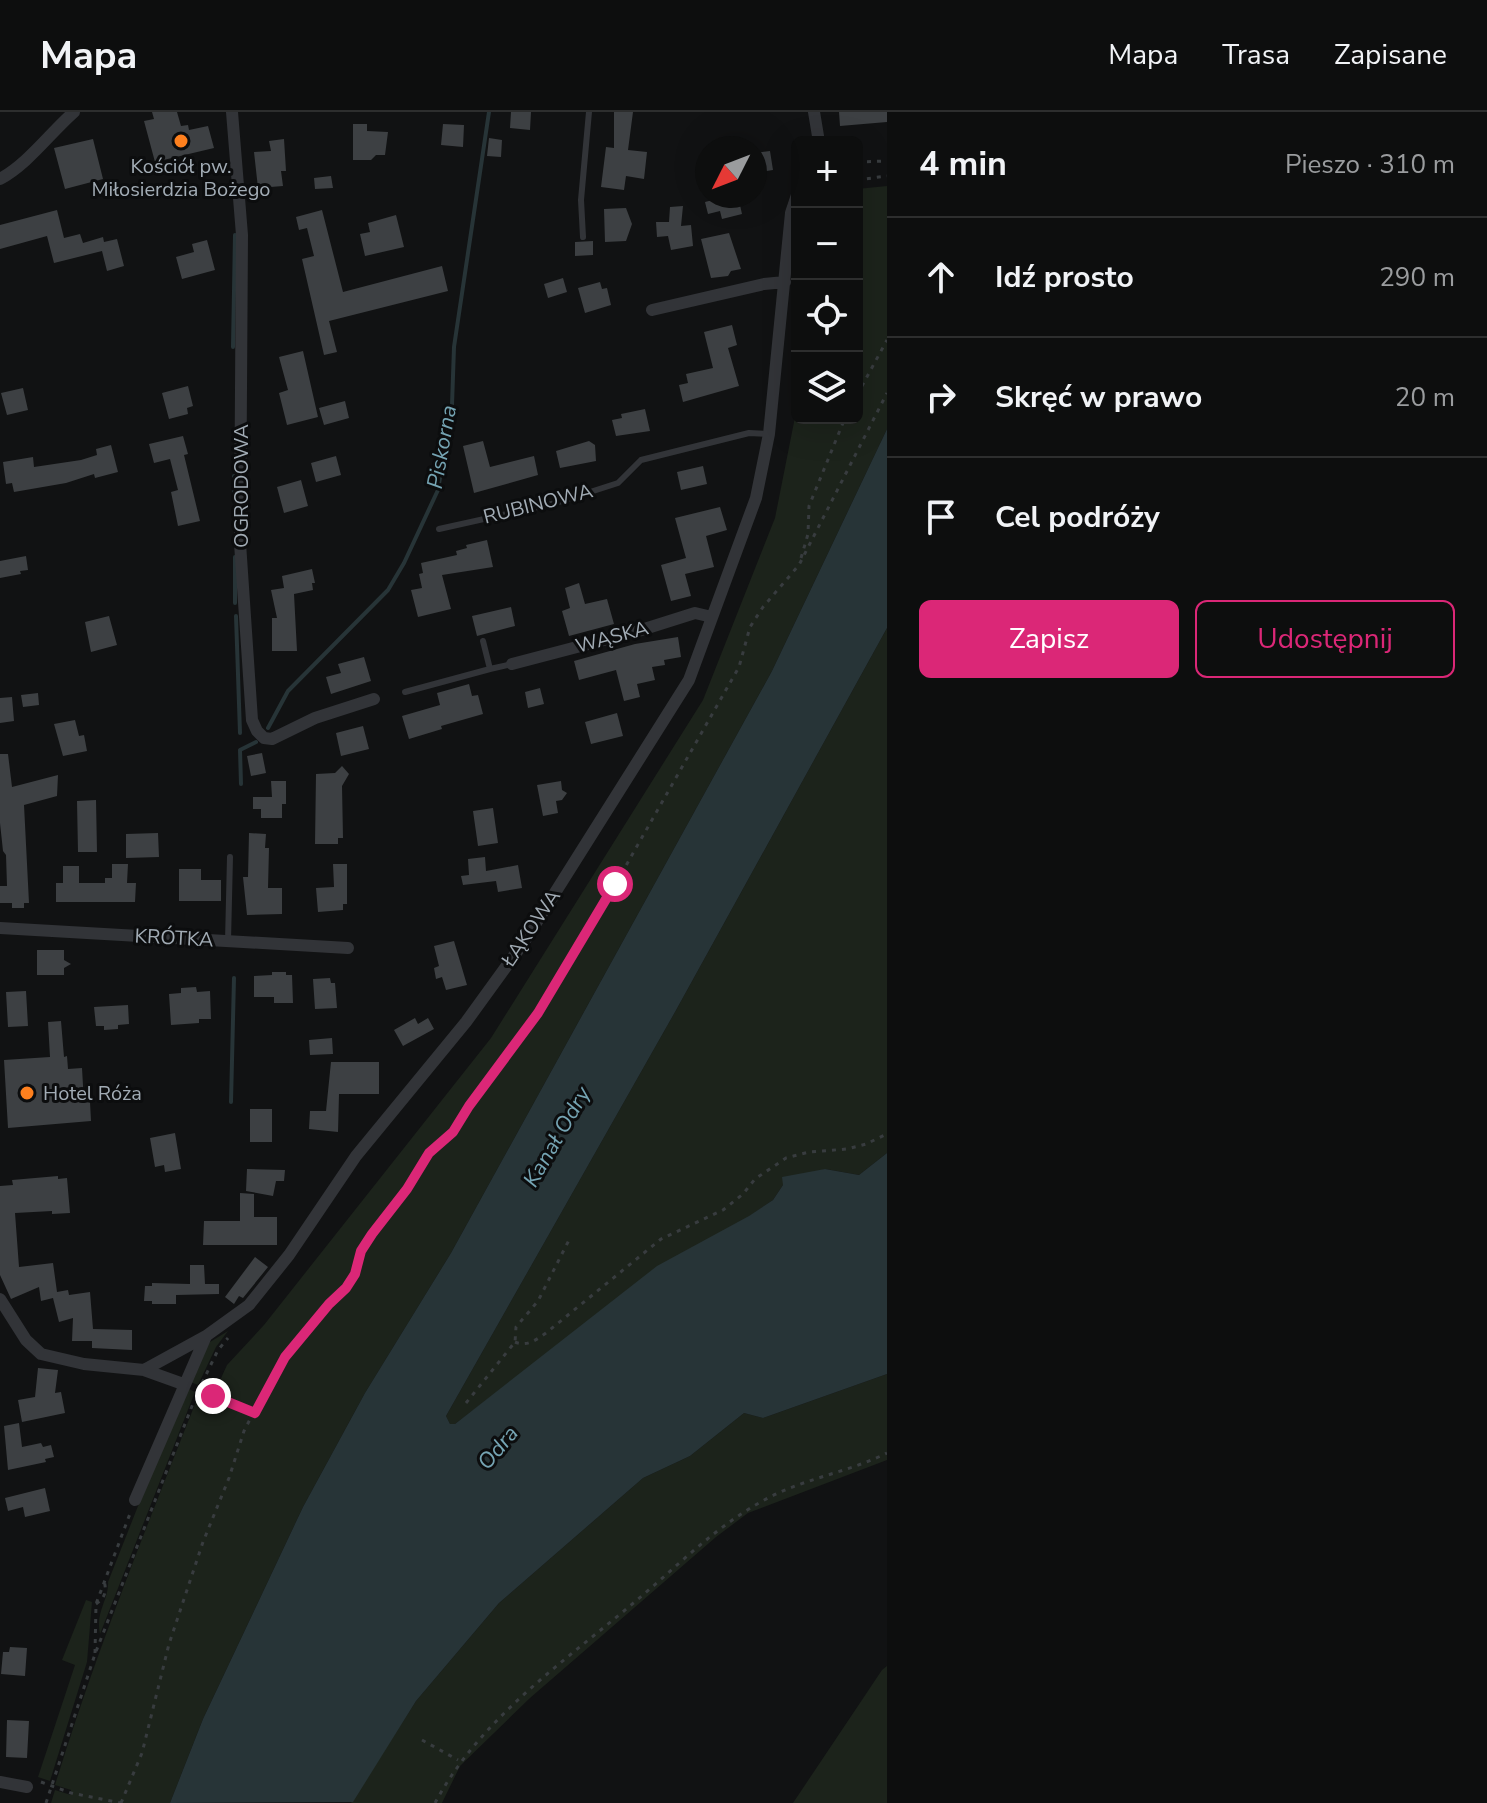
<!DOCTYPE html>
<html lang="pl">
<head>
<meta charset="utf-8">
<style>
	body { margin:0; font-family:"Nunito Sans",sans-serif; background:#1b1c1c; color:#f1f3f6 }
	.controls { position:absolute; right:24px; top:24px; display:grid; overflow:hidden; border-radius:12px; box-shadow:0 8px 32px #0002 }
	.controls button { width:72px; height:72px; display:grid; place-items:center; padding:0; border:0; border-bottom:2px solid #2d2e2e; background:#0d0e0e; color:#f1f3f6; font:40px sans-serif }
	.compass { position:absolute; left:695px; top:24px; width:72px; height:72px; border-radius:50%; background:#0d0e0e; box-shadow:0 8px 32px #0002; rotate:228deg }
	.stop { position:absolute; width:24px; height:24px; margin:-18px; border:6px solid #db2777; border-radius:50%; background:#fff }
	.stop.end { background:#db2777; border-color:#fff; box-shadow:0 2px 8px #0008 }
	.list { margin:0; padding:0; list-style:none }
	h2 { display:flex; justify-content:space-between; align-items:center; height:104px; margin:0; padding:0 32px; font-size:34px }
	h2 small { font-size:26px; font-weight:400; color:#9a9c9e }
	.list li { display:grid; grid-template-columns:52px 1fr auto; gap:24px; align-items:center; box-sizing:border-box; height:120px; padding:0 32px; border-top:2px solid #2d2e2e }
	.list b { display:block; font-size:30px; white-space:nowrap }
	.list em { font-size:26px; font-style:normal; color:#9a9c9e }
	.actions { display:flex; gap:16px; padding:24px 32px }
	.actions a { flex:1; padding:18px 0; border:2px solid #db2777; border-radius:12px; text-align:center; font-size:28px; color:#db2777 }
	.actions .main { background:#db2777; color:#fff }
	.icon { flex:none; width:44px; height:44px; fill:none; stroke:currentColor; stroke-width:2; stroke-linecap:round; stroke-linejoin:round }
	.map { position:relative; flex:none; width:887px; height:1691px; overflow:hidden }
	header { display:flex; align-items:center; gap:48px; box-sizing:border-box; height:112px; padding:0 40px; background:#0d0e0e; border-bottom:2px solid #2d2e2e }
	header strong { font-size:38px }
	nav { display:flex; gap:44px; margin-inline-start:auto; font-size:28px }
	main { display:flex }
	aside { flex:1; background:#0d0e0e }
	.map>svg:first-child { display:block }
	.green { fill:#1c231b }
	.water { fill:#273437 }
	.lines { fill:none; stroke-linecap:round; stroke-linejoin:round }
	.stream { stroke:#273437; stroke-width:4 }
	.building { fill:#3d4043 }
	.path { stroke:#383c3f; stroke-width:3; stroke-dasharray:4 6; stroke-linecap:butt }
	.service { stroke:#323438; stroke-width:6 }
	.minor { stroke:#323438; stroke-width:12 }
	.route { stroke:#db2777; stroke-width:10 }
	.poi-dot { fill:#fe801e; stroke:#0c0d0e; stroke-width:3 }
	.labels { text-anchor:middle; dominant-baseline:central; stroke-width:6; stroke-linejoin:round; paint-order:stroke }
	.poi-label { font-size:20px; fill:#a2acb5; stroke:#0c0d0e }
	.street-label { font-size:20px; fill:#a2acb5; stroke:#0c0d0e }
	.water-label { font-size:22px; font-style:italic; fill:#75a4b3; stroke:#0c0d0e }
</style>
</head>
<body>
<header>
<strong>Mapa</strong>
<nav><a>Mapa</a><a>Trasa</a><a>Zapisane</a></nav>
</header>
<main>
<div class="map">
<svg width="887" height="1691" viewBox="0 0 887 1691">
	<rect width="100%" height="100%" fill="#111213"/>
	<path class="green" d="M887,74v243l-115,242 -321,582 -86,140 -62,114 -100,212 -33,84h-119l4,-13 16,5v-5l-16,-5c41,-134 93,-261 144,-391l13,4 15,-33 37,-40 227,-287 212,-338 72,-182 22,-111v11h60v-229z
		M887,516v525l-28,22 -34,-6 -42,16 -10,15 -251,173 -67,51h-5l-4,-8 229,-404z
		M228,1219l-12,16 -18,38 -10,-4 22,-39z
		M887,1262v86l-139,53 -32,24 -186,161 -70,68 -18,37h-91l65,-102 83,-98 144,-125 47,-22 54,-43 19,5z
		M185,1275l10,5 -95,242c-5,-22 9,-34 8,-52z
		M86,1488l6,2 -5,60 -37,119 -12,-4 37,-112 -13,-5z
		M887,1554v137h-94l89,-133z"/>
	<path class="water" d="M887,317v199l-212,384 -229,404 4,8h5l202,-158 92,-50 24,-16 10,-15 -1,-8 43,-8 34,6 28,-22v221l-124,44 -19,-5 -54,43 -47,22 -144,125 -83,98 -63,101 -183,1 33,-84 100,-212 62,-114 86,-140 321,-582z"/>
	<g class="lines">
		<path class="stream" d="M233,235l2,-112
			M234,364v22
			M235,445v46
			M236,504l4,117
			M268,616l20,-37 100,-101 16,-27 34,-73 14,-85 2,-58 35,-235
			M241,672l-1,-34 16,-8
			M231,990l3,-124"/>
	</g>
	<path class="building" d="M152,0h25l4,14 7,-1 1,5 19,-4 6,22 -59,14 -11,-41 10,-2z
		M511,0h20l-1,18 -20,-2z
		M614,0h19l-5,38 19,2 -3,27 -18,-3 -2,14 -23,-3 5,-40 8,1z
		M839,0h48v10l-47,4z
		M353,12h14v7l21,1 -3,23h-9l-5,5h-18z
		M443,12l21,1 -1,22 -22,-2z
		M489,26l13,2 -1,17 -14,-1z
		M93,27l10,40 -38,10 -11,-41z
		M284,27l2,32h-5l2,15 -25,2 -4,-36 17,-1 -2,-10z
		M770,39l3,19 -18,3v-20z
		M331,64l2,12 -18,1 -1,-11z
		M728,84h10l4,18 -20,5 -2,-8 -12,3 -3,-12z
		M683,94l-2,20 10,-1 2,21 -22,4 -3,-14 -11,1 -1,-15h13l1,-15z
		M626,96l6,16 -6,17 -21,1 -1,-33z
		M57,98l7,28 16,-4 3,9 20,-6 1,5 13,-3 7,27 -17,5 -5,-20 -48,12 -7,-27 -47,13v-24z
		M322,98l21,82 99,-26 6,25 -119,30 8,31 -13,3 -22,-96 12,-3 -7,-28 -8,2 -3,-13z
		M396,103l8,32 -39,9 -5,-22 10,-2 -2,-9z
		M729,121l12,36 -10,2 -3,5 -17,2 -10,-39z
		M207,128l8,30 -33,9 -6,-22 18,-5 -2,-8z
		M593,129v14l-18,1v-14z
		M563,166l4,14 -19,6 -4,-14z
		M600,170l2,7 5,-1 4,17 -26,8 -7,-25z
		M732,213l5,20 -9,3 11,38 -56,16 -4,-17 9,-2 -2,-9 27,-6 -9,-36z
		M303,239l15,66 -31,8 -8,-32 9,-3 -9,-33z
		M188,274l5,20 -6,2 1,6 -19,5 -7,-26z
		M23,276l5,22 -21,5 -6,-22z
		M345,289l4,17 -25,7 -5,-17z
		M645,297l5,22 -34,5 -4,-16 10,-2 -1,-4z
		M183,324l5,18 -4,1 16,66 -22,5 -7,-34 7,-2 -8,-31 -16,4 -5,-19z
		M483,329l7,26 44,-11 4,19 -64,18 -11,-47z
		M589,329l6,4 1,16 -36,7 -4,-17z
		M111,333l7,27 -23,6 -1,-4 -28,9 -52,9 -2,-9 -6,1 -3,-22 30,-5 1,10 47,-7 16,-5 -1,-6z
		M336,344l5,19 -25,7 -5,-19z
		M703,354l4,18 -26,6 -4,-18z
		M301,368l7,26 -24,7 -7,-26z
		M720,395l7,23 -21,6 8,31 -29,7 6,22 -20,5 -10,-36 25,-7 -11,-40z
		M487,428l6,27 -51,8 9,34 -33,8 -7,-27 11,-2 -3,-14 4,-1 -2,-10 36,-8 -1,-4 11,-3 -1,-3z
		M26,444l2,14 -8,1 1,3 -21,4v-17z
		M312,457l3,14h-3l1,7 -19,4 3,57h-25v-33h5l-6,-28 13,-2 -2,-12z
		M579,471l6,21 22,-5 7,25 -45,12 -7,-25 8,-3 -5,-20z
		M511,495l4,19 -38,10 -5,-20z
		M109,504l8,29 -26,7 -6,-30z
		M678,525l3,20 -17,3 1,5 -13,2 3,13 -18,4 3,13 -16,4 -8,-31 -37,10 -5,-19 61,-17z
		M364,545l7,24 -40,13 -5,-17 15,-4 -3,-9z
		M469,572l3,12 6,-1 5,19 -42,12 1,3 -33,10 -7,-23 38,-11 -3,-12z
		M540,576l4,16 -16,4 -3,-16z
		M38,581l1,12 -16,2 -2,-12z
		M12,585l2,24 -14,2v-25z
		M617,601l6,23 -32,8 -6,-22z
		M75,608l4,16 5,-1 3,16 -24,5 -9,-32z
		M363,614l6,23 -28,7 -5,-23z
		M262,641l4,20 -15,3 -4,-20z
		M0,642h8l4,33 46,-12 -1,21 -33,9 5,98h-5v5h-12v-5h-12v-17h7l-1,-31 -3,-4 -3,-28z
		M342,654l7,8 -7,12 1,52h-5v6h-23l1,-70 19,-1z
		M271,669h15v23h-4v14h-21v-9h-8v-12h19z
		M561,669l1,9 5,3 -5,7 -6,1 2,12 -15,3 -6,-31z
		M96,688l1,52h-19l-1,-51z
		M493,696l5,35 -20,3 -5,-35z
		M158,721l1,24 -33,1v-24z
		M249,721l17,1 -1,14h4l-1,40h14v26l-35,1 -4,-38h5z
		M485,745l1,14 32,-6 4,23 -24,4 -2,-11 -33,4 -2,-9 8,-1 -1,-16z
		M112,752h16l-1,19h9l-1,19h-79v-19h7v-17h16v17h26v-5h7z
		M333,752h14v40h-4v6l-25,2 -2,-24 18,-1z
		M179,757h22v11h20v21h-42z
		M454,829l13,44 -21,5 -4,-13 -6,2 -2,-11 5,-2 -5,-20z
		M37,838h27v10l7,4 -7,4v7h-27z
		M272,860h14v3h6l1,28h-19v-6h-20v-21l18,-1z
		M330,866l1,5h4l2,25 -22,1 -2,-30z
		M196,875l1,5 13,-1 1,28h-12v4l-28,2 -2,-31 12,-1v-5z
		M26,879l2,35 -20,1 -2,-35z
		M128,893l1,19 -11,1v4l-14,1v-4h-8l-2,-19z
		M415,906l3,6 10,-6 6,11 -31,17 -9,-16z
		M61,909l3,36 3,-1 1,13 14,-1 2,35 6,-1 1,19 -83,7 -4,-68 46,-3 -2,-35z
		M332,926l1,16 -23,1 -1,-15z
		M331,950h48v32h-40l-1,38 -29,-3 1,-18h16z
		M250,997h22v33h-22z
		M175,1021l6,36 -16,3 -1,-7 -9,2 -5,-29z
		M247,1057l38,1 -1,11h-8l-3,15 -27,-5z
		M58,1064v3l9,-1 3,35 -18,1v-3l-37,2 4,54 34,-4 4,29 11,-2 1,5 21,-3 3,37 39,1v20l-40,-2v-7h-20l1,-23 -14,4 -6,-24 -12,3 -2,-14 -28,12 -11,-24v-89l13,-1 -1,-5z
		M240,1081l14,1v23h23v28h-74l1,-24h36z
		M255,1145l13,10 -25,31 -4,-2 -5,8 -9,-7z
		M190,1153h14l1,19h14v10l-43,1v9h-24v-3h-8l1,-15h7v-3l38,1z
		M38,1256l20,2 -3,23 6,-1 4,21 -43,9 -4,-22 17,-3z
		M19,1311l3,24 19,-4 2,4 8,-2 3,12 -9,2 1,3 -38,8 -4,-44z
		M45,1376l5,23 -25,6 -2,-10 -15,4 -3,-13z
		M10,1535l17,1 -2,28 -24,-2 2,-22h6z
		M7,1608l22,1 -2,37 -21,-1z"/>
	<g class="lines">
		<path class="path" d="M857,50l30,-1
			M857,68l30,-4
			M857,283l30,-55
			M801,446l7,-24 1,-28 36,-88
			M515,1230c12,5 21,-2 31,-9l115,-94 62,-29 20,-16 12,-15 31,-21 23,-6 38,-3 19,-5 21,-10
			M202,1271l16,-33 10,-12
			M198,1278l56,22
			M466,1291l49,-61 1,-15 22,-26 31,-61
			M96,1492c9,-6 11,-13 8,-23
			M95,1541l1,-49 35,-93
			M422,1628l36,20
			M41,1670l30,11 50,10
			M46,1691l49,-149 99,-253
			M121,1691l21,-50 27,-109 34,-102 26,-64 15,-47 32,-62 25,-33 45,-48 9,-14 6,-23 11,-17 35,-45 22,-36 24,-21 16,-26 69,-93 49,-79 152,-267 11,-40 13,-20 36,-42 88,-172
			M435,1691c47,-88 135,-145 209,-209 41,-35 75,-70 124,-96 38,-20 81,-26 119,-45"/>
		<path class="service" d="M583,125l-2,-37 8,-88
			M439,417l117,-26 62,-20 23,-23 108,-27 20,1
			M483,529l7,28 22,-5
			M405,580l85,-23
			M228,829l2,-84"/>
		<path class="minor" d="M232,0l10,123 -2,308 12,177 5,11 7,7 8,1 43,-21 59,-19
			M814,0l5,30
			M0,67c28,-15 50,-46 74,-67
			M652,198l112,-26 21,-2
			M512,552l126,-33 57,-18 17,4
			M0,816l348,20
			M0,1187l26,41 15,14 43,10 60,6 39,14
			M144,1258l62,-34
			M135,1388l71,-164 43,-31 40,-50 67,-99 110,-134 58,-80 165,-262 67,-182 13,-64 22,-221 6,-18
			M0,1670l27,5"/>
	</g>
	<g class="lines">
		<path class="route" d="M213,1284l42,17 30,-56 44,-53 17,-16 9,-14 6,-23 11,-17 35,-45 22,-36 24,-21 16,-26 69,-93 77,-129"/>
	</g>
	<g class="poi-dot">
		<circle cx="181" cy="29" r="8"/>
		<circle cx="27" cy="981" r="8"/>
	</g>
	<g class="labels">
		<g class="poi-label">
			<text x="181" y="54">Kościół pw.<tspan x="181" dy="23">Miłosierdzia Bożego</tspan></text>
			<text x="43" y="981" text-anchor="start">Hotel Róża</text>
		</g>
		<g class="street-label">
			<text transform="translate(241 374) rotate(-90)">OGRODOWA</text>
			<text transform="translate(538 392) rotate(-14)">RUBINOWA</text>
			<text transform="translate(612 525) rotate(-15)">WĄSKA</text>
			<text transform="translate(531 816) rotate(-56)">ŁĄKOWA</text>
			<text transform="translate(174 826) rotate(3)">KRÓTKA</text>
		</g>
		<g class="water-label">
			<text transform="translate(442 335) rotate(-80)">Piskorna</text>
			<text transform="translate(557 1025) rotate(-60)">Kanał Odry</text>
			<text transform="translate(498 1336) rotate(-50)">Odra</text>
		</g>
	</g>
</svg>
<div class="controls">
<button>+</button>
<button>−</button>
<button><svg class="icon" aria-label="locate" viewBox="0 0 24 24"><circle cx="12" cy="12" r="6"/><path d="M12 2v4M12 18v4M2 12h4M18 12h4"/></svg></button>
<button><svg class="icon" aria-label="layers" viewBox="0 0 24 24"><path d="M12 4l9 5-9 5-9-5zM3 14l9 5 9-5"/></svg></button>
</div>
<svg class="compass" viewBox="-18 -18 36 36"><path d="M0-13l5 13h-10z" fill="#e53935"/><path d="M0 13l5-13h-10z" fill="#9a9c9e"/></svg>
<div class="stop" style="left:615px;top:772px"></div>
<div class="stop end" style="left:213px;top:1284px"></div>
</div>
<aside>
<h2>4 min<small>Pieszo · 310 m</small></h2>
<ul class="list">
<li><svg class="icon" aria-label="ahead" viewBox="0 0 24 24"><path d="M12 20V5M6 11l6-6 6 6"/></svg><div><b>Idź prosto</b></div><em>290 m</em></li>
<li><svg class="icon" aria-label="right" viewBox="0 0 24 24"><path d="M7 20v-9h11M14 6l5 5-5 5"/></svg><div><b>Skręć w prawo</b></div><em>20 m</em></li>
<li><svg class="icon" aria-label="arrive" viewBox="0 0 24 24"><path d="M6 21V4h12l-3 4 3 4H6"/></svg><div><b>Cel podróży</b></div></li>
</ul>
<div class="actions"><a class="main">Zapisz</a><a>Udostępnij</a></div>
</aside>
</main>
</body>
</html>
